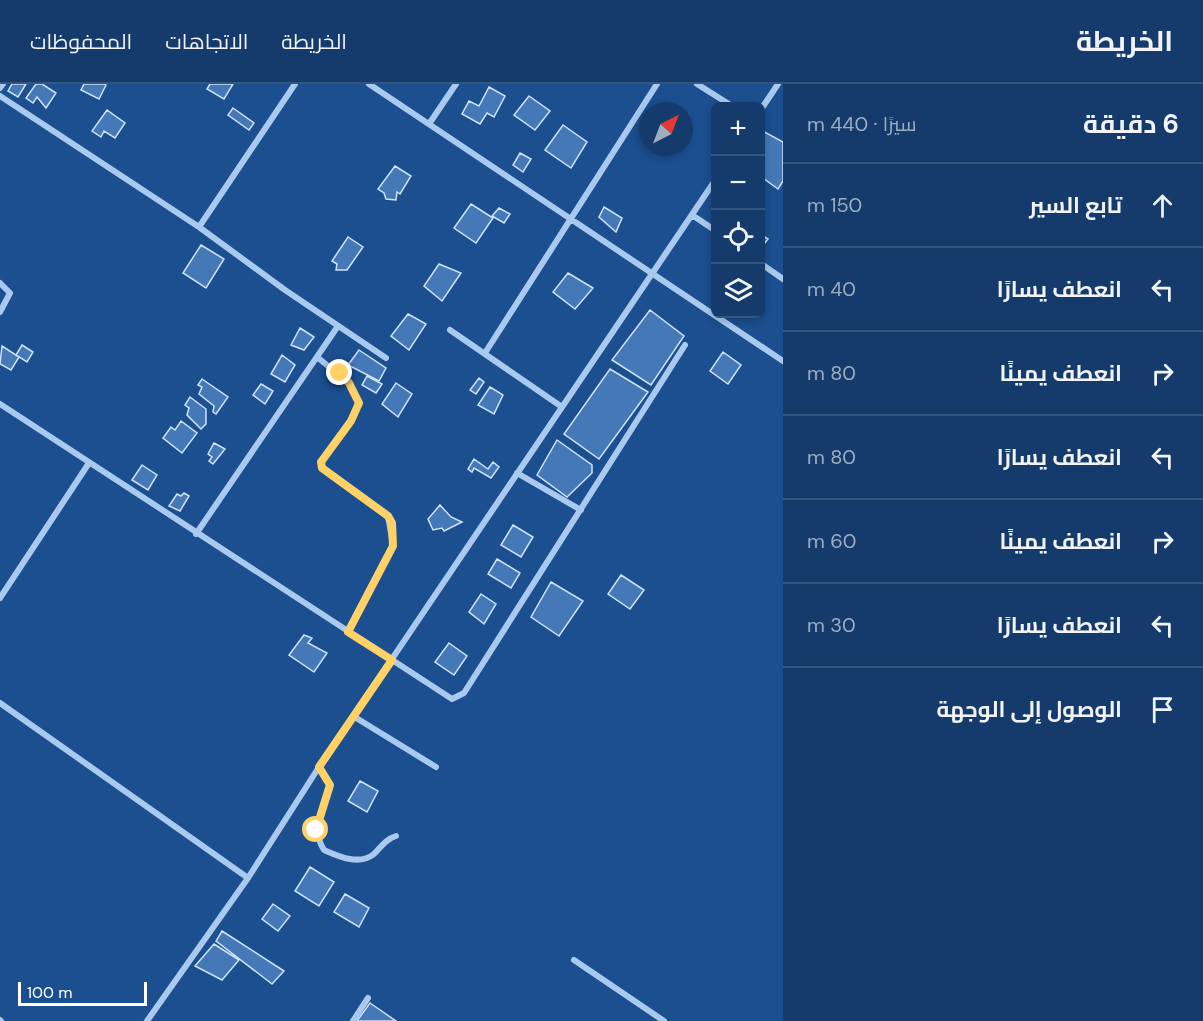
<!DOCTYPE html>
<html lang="ar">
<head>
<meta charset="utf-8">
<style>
	body { margin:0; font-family:"DM Sans",Cairo,sans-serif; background:#1d4271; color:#f1f3f6; direction:rtl }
	.controls { position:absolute; right:18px; top:18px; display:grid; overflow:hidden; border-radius:9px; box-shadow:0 3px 9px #0003 }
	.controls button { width:54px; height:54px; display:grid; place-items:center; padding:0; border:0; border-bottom:2px solid #33557e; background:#143b6b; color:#f1f3f6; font:30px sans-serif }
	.compass { position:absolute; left:639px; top:18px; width:54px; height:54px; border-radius:50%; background:#143b6b; box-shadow:0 3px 9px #0003; rotate:42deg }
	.scale { position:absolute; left:18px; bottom:15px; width:129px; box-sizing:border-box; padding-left:6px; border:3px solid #fff; border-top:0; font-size:16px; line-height:21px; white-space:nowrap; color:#fff; -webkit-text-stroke:4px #1b4f8f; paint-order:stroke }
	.stop { position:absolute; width:18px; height:18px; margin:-14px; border:4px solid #ffd166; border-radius:50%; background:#fff }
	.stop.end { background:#ffd166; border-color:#fff; box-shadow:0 2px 6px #0008 }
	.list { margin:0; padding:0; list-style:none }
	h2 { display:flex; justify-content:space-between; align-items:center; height:78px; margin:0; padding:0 24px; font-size:26px }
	h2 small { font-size:20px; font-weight:400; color:#9dadc1 }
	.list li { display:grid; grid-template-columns:39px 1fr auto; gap:18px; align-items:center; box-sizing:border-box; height:84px; padding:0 24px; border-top:2px solid #33557e }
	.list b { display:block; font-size:22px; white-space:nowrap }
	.list em { font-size:20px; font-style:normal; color:#9dadc1 }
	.icon { flex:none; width:33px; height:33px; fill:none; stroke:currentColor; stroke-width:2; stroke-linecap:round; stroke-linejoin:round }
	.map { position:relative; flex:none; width:783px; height:937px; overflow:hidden; direction:ltr }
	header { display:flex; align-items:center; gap:36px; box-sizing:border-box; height:84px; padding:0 30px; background:#143b6b; border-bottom:2px solid #33557e }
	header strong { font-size:28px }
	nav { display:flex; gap:33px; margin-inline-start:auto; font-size:21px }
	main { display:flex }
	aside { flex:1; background:#143b6b }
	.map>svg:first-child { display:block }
	.building { fill:#4478b7; stroke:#cfe3fa; stroke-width:1.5 }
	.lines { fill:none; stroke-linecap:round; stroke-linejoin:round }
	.minor { stroke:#a9c9ee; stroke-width:6 }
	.route { stroke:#ffd166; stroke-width:8 }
</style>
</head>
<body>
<header>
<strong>الخريطة</strong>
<nav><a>الخريطة</a><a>الاتجاهات</a><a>المحفوظات</a></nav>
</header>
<main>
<aside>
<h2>6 دقيقة<small>سيرًا · 440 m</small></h2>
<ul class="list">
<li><svg class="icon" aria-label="ahead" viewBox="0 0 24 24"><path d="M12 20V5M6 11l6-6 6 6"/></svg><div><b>تابع السير</b></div><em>150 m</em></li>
<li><svg class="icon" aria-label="left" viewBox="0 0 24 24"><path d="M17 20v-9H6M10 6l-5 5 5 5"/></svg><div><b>انعطف يسارًا</b></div><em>40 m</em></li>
<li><svg class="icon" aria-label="right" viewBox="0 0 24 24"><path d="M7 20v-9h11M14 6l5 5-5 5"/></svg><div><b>انعطف يمينًا</b></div><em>80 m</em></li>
<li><svg class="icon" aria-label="left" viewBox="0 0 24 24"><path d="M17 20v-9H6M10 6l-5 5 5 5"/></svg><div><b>انعطف يسارًا</b></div><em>80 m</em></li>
<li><svg class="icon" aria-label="right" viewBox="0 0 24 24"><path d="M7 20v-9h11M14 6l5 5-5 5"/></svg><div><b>انعطف يمينًا</b></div><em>60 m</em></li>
<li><svg class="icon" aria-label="left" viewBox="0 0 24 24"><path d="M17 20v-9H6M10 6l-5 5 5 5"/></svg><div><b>انعطف يسارًا</b></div><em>30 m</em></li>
<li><svg class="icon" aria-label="arrive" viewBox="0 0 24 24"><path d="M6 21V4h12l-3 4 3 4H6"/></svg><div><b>الوصول إلى الوجهة</b></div></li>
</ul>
</aside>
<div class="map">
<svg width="783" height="937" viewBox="0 0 783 937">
	<rect width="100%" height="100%" fill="#1b4f8f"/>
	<path class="building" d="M12,0h14l-8,13 -10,-6z
		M36,0h6l14,9 -10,15 -9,-11 -4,6 -7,-5z
		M84,0h21l1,1 -7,14 -18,-9z
		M210,0h23l-9,15 -17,-10z
		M489,3l16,9 -11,21 -7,-4 -7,11 -18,-10 7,-13 10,5z
		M529,12l21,15 -15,19 -21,-15z
		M233,24l21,15 -5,7 -21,-15z
		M107,26l18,13 -10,15 -11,-7 -3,6 -9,-6z
		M563,41l24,17 -16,26 -26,-18z
		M761,46l22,12v39l-5,8 -18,-13z
		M520,69l11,6 -8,13 -10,-7z
		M395,82l16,10 -11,18 -3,-2 -1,8 -10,-1 -2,-6 -6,-4z
		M471,120l22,14 -17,25 -22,-15z
		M604,123l18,11 -6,14 -17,-15z
		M499,124l11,6 -6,9 -12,-7z
		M760,150l8,5 -8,10z
		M348,153l15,10 -16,23h-11l1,-6 -5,-3z
		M201,161l23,14 -18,29 -23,-15z
		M439,180l22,9 -19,28 -18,-15z
		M568,189l25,15 -18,21 -22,-17z
		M650,226l34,26 -33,49 -39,-25z
		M408,230l18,10 -17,26 -18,-14z
		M300,244l14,9 -10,13 -13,-5z
		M22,261l11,7 -6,10 -11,-7z
		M2,262l17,11 -8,13 -11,-6z
		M359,266l27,18 -7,13 -31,-16z
		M723,268l18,13 -13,19 -18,-13z
		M282,271l13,10 -10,17 -14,-8z
		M610,285l38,23 -49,67 -35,-25z
		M367,292l15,8 -6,9 -14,-8z
		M479,294l5,4 -8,12 -6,-4z
		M202,295l26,18 -12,17 -3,-2 1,-6 -15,-12 3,-7 -4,-2z
		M396,299l16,11 -14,23 -16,-13z
		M261,300l12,7 -8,13 -12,-9z
		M490,303l13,8 -9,19 -16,-9z
		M190,313l16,12v15l-5,5 -14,-14 2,-7 -4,-3z
		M181,337l16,12 -15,20 -19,-15 8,-11 4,3z
		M557,356l35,25v8l-25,24 -30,-22z
		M214,359l11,6 -12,15 -4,-3 3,-4 -4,-3z
		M474,375l14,10 5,-7 6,5 -8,11 -17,-10 -2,4 -4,-3z
		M142,381l15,10 -9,15 -16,-10z
		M184,409l5,3 -9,15 -11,-5 8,-12 4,2z
		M440,421l11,12 11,5 -18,9 -2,-3 -9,2 -5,-11z
		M513,441l20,12 -12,20 -20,-12z
		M497,475l23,14 -9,15 -23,-14z
		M621,491l23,15 -14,19 -22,-15z
		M551,498l32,19 -24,35 -28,-19z
		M481,510l15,10 -12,20 -15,-12z
		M304,551l8,3 -4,5 19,10 -13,19 -25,-17z
		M449,559l18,13 -13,19 -19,-13z
		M360,697l18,10 -11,21 -19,-11z
		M310,783l24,15 -15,24 -24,-15z
		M345,810l24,14 -10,19 -25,-15z
		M273,820l17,12 -12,15 -16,-12z
		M222,847l62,40 -12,13 -56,-43z
		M214,860l25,16 -17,20 -27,-14z
		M370,919l26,18h-39z"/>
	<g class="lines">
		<path class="minor" d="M369,0l414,277
			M697,0l35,22
			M0,4l3,-4
			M0,12l199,131 86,63 101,68
			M760,27l18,-27
			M429,40l27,-40
			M692,131l24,16
			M199,143l96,-143
			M760,179l23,16
			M0,199l10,10 -10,19
			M450,246l112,77
			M485,269l172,-269
			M317,273l32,26 10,20 -8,18 -30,41 1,6 66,48 5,29 -45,86
			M0,320l452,295 12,-6 221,-348
			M517,389l64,37
			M196,450l142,-208
			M0,514l89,-135
			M0,619l248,175
			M353,632l83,51
			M319,683l11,18c-4,25 -22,39 -6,65 14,6 35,16 50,4 7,-7 12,-15 22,-18
			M574,876l90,61
			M0,936l1,1
			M147,937l101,-143 71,-111 397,-588
			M353,937l15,-23"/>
	</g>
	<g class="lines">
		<path class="route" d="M316,746l14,-45 -11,-18 73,-107 -44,-28 45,-86 -1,-23 -4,-7 -66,-48 -1,-6 30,-41 8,-18 -10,-20 -9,-10"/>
	</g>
</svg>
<div class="controls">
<button>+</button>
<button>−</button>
<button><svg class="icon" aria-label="locate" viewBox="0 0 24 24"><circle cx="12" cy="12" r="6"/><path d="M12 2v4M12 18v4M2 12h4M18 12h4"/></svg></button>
<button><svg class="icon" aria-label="layers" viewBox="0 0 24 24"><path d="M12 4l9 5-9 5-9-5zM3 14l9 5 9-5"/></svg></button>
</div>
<svg class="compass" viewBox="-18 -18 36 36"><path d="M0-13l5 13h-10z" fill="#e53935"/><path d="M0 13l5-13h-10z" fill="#9dadc1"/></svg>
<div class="scale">100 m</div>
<div class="stop" style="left:316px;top:746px"></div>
<div class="stop end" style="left:340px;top:289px"></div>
</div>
</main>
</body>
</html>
